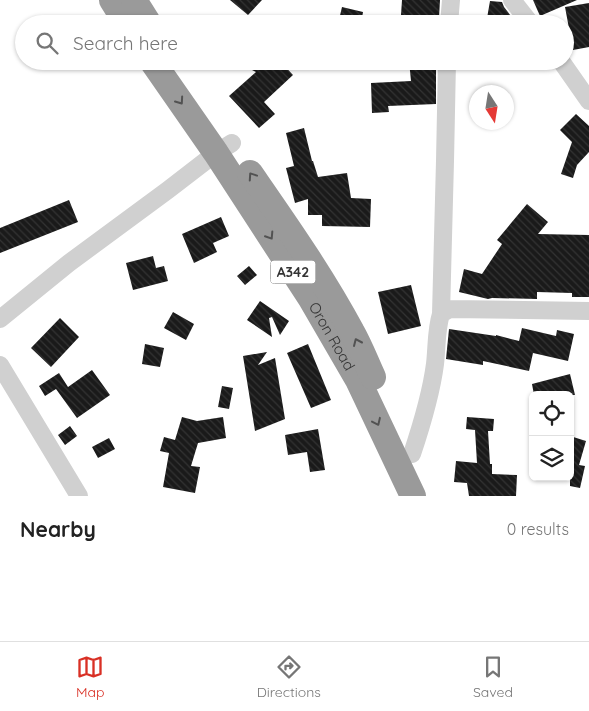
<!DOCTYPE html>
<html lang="en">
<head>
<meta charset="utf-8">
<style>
	body { margin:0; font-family:Quicksand,sans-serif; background:#f2f2f2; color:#222 }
	.controls { position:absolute; right:15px; bottom:15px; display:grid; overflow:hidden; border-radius:8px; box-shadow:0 1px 4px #0004 }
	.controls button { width:45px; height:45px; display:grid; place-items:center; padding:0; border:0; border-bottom:1px solid #e0e0e0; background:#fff; color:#222; font:25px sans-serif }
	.compass { position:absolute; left:469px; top:85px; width:45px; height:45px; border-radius:50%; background:#fff; box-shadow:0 1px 4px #0004; rotate:168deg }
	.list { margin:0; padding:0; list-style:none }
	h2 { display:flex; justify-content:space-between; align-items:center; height:65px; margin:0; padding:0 20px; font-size:21px }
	h2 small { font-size:16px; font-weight:400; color:#767676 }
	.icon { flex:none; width:28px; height:28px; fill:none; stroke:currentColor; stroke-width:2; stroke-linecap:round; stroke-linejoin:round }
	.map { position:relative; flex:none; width:589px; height:496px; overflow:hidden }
	.search { position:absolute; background:#fff; box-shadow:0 1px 4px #0004; left:15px; right:15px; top:15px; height:55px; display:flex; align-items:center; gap:12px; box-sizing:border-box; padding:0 18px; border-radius:28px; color:#767676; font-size:19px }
	.sheet { height:145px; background:#fff }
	nav { display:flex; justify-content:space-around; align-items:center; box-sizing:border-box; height:70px; border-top:1px solid #e0e0e0; background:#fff; font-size:14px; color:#767676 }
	nav a { display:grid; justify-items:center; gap:2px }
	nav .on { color:#d93025 }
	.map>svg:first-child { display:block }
	.building { fill:url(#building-back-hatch) }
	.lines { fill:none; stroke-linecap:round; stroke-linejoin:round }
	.minor { stroke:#d0d0d0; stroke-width:18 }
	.highway { stroke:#9a9a9a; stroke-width:26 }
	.oneway { stroke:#525252 }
	.labels { text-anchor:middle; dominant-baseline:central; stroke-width:5; stroke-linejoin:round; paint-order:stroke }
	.shield { fill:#fff; stroke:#707070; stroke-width:1 }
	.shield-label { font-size:14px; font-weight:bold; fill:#333 }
	.street-label { font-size:15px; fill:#333; stroke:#fff }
</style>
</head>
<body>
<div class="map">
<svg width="589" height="496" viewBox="0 0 589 496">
	<defs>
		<pattern id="building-back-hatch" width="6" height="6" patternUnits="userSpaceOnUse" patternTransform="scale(1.25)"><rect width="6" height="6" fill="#1a1a1a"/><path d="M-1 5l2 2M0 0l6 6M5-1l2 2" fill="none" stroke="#333"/></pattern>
	</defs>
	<rect width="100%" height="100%" fill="#fff"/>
	<path class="building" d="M230,0h32l-14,15z
		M402,0h38l-1,18 -17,-1v7h-19v-9h-2z
		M533,0h44l-37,16z
		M490,1l12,1 2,5 13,17h-31z
		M589,3v44l-16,3 -8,-43z
		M342,7l21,5 -2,12h-23z
		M234,61h46l13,14 -29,27 11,12 -16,14 -30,-32 27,-24z
		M409,61h27v43l-48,2 1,6 -17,1 -1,-30 40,-2z
		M576,114l13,12v26l-12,13 -4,13 -12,-4 11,-32 -12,-12z
		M304,128l8,33h1l5,16 29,-4 4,25 20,1 -1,28 -48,-1v-11h-14v-16l-13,4 -9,-35 8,-2 -8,-33z
		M69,200l9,22 -78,31v-25z
		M527,204l21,18 -10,12 51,1v62h-17v-4l-35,-1v7l-45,-1 -4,1 -29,-7 5,-23 18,5 20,-30 -5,-4z
		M221,217l8,19 -16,7 4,9 -23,11 -12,-29z
		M153,256l3,12 8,-2 4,15 -35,9 -7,-27z
		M249,266l8,9 -12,10 -8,-9z
		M411,285l10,41 -33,8 -10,-42z
		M260,301l29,20 -9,14 -8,-18 -3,1 3,19 -25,-17z
		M173,312l21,12 -8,16 -22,-12z
		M60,318l19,19 -28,30 -20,-19z
		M522,328l34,8 1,-6 17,4 -6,27 -35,-8 -4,18 -46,-10v4l-37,-6 3,-30 47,7v-1l23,6z
		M145,344l19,4 -4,19 -18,-3z
		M308,344l23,56 -20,8 -24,-55z
		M267,352l-9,13 17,-7 10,61 -30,12 -12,-75z
		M92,370l18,25 -33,23 -21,-29 -11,7 -6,-10 20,-13 9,14z
		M570,374l5,21h-41l-2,-11z
		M222,386l11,2 -4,21 -11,-2z
		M182,417l15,4 26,-4 3,21 -28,5 -7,23 9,1 -5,26 -32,-6 6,-34 -9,-2 4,-14 11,3z
		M467,417l27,2 -1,12h-5l2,33h2v10l25,1 -1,21h-47l-2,-13 -13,-1 2,-21 21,2 -2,-33 -9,-1z
		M70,426l7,10 -12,9 -7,-10z
		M318,429l7,41 -15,2 -3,-20 -19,3 -3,-20z
		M570,436l16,5 -7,24 6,1 -5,22 -10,-2z
		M109,438l6,11 -17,9 -6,-11z"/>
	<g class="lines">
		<path class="minor" d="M512,0l19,24
			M449,24l2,-24
			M561,61l28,40
			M441,314l4,-153 2,-100
			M0,319l69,-56 99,-73 48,-37 16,-10
			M0,365l79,131
			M412,454c10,-30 19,-59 23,-90 2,-17 1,-34 6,-50l9,-5 139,2"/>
		<g class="highway">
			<path d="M112,0l15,24"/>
			<path d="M134,0l15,24"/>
			<path id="s1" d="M152,61l64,92 95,146 47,81 55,116"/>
			<path d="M250,173c36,52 72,103 102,159 8,14 14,30 21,45"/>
		</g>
	</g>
	<defs><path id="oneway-chevron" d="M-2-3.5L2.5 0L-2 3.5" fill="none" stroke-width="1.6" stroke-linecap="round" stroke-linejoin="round" transform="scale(1.25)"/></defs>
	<g class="oneway">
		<use href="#oneway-chevron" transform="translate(180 101) rotate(55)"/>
		<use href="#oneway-chevron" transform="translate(252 176) rotate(-124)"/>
		<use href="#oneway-chevron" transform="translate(270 236) rotate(57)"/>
		<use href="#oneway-chevron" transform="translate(357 342) rotate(-114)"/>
		<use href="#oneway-chevron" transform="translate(377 422) rotate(65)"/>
	</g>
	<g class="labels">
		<rect class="shield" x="270.5" y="260.5" width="45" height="23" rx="4"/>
		<g class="shield-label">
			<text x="293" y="272">A342</text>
		</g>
		<g class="street-label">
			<text stroke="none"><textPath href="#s1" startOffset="329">Oron Road</textPath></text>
		</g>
	</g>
</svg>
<div class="controls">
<button><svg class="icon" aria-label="locate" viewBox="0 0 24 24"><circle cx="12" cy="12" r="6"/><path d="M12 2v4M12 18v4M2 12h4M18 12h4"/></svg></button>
<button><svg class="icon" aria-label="layers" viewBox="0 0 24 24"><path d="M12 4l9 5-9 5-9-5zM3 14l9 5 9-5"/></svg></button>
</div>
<svg class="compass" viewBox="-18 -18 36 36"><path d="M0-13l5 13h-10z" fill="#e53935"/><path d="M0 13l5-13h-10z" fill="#767676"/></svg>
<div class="search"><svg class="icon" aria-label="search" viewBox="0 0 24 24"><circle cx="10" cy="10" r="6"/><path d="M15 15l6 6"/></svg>Search here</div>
</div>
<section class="sheet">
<h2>Nearby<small>0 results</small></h2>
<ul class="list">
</ul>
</section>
<nav>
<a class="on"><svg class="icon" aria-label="map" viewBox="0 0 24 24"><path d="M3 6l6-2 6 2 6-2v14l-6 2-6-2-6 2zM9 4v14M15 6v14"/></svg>Map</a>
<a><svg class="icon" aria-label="directions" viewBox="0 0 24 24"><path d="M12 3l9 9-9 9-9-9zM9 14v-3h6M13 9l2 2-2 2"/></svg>Directions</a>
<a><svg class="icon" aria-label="saved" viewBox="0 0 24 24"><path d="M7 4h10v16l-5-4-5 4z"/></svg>Saved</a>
</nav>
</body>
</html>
